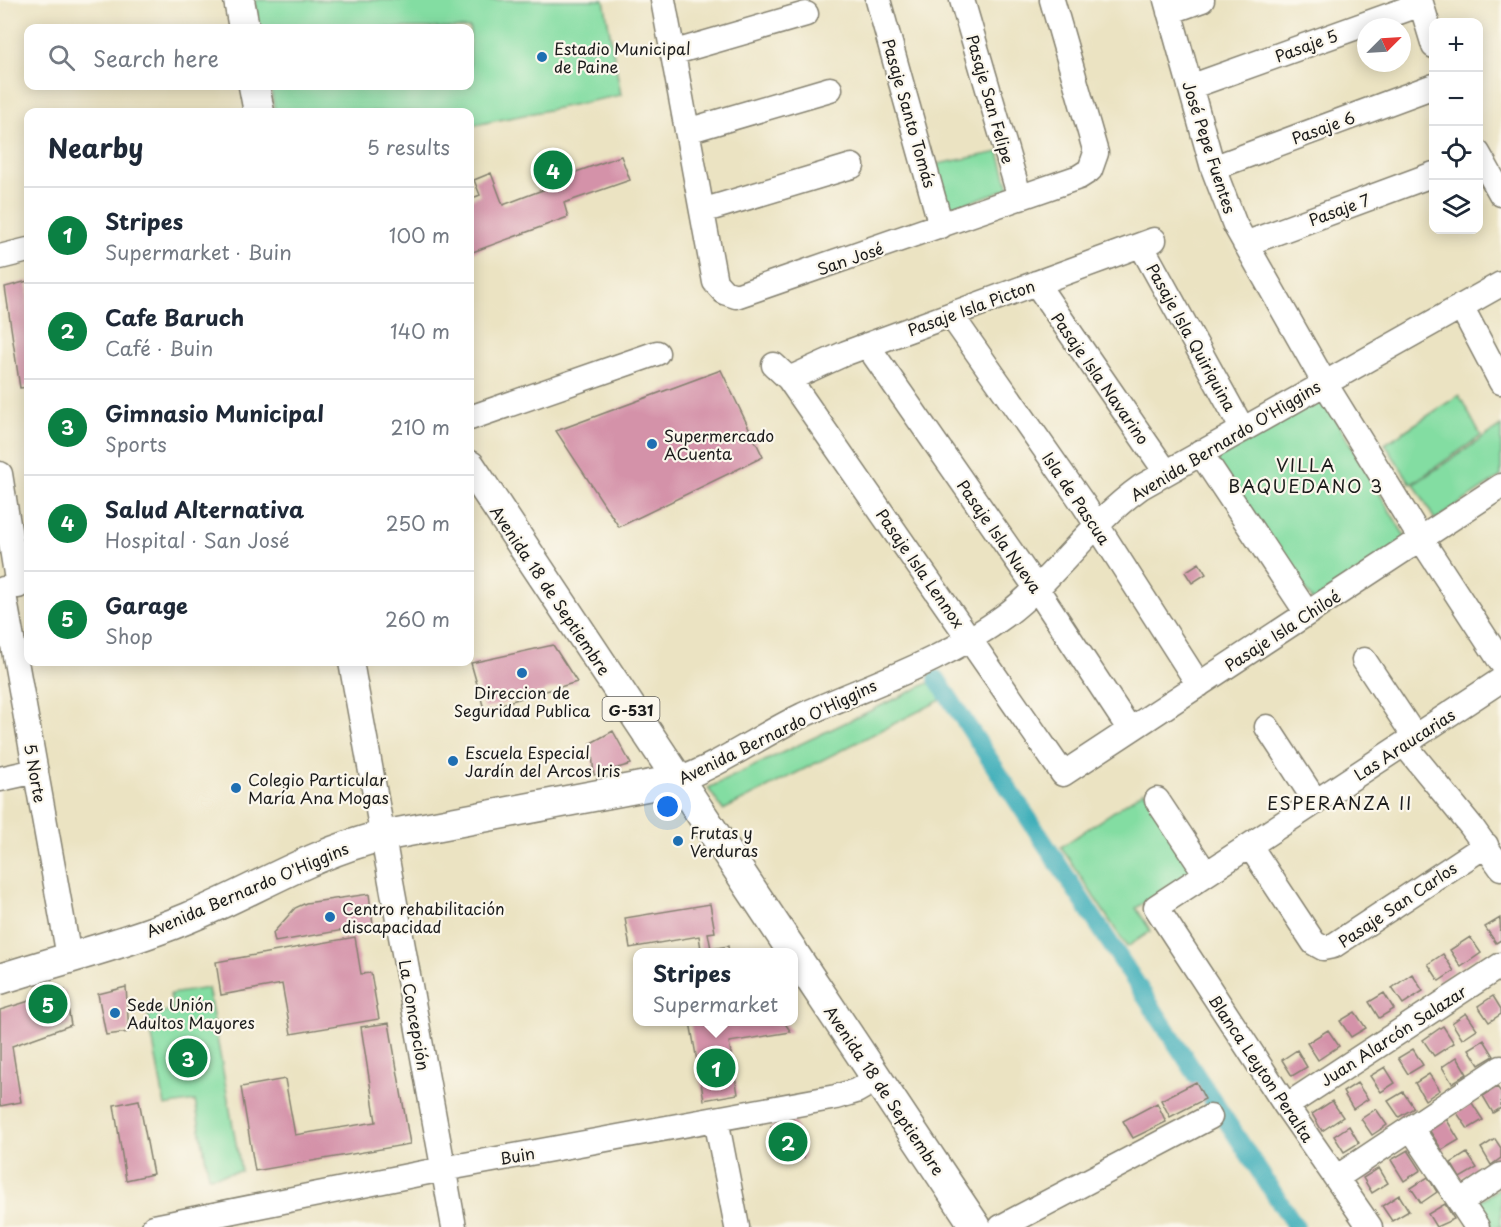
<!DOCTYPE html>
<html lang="en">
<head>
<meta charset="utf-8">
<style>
	body { margin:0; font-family:"Playpen Sans",sans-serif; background:#f6f6f7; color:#1f2937 }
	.controls { position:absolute; right:18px; top:18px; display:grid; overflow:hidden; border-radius:12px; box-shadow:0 3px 15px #0003 }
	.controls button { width:54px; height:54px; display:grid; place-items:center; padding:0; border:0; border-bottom:2px solid #e0e1e3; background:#fff; color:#1f2937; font:30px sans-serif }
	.compass { position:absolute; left:1357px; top:18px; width:54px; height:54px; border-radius:50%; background:#fff; box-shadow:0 3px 15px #0003; rotate:66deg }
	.you { position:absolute; left:668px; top:807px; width:21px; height:21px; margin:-15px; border:4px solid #fff; border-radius:50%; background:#1a73e8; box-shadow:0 0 0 9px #1a73e833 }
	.badge { display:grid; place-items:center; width:39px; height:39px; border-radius:50%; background:#0b8043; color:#fff; font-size:20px; font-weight:700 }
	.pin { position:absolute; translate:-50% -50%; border:3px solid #fff; box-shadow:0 2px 6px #0006 }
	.popup { position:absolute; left:633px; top:948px; width:165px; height:78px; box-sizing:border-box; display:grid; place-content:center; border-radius:12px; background:#fff; filter:drop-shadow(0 2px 4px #0005); font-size:20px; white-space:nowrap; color:#747a83 }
	.popup b { font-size:22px; color:#1f2937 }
	.popup::after { content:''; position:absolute; left:50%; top:100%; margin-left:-12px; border:12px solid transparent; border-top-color:#fff }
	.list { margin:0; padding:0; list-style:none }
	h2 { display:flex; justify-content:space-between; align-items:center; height:78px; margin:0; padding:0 24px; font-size:26px }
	h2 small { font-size:20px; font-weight:400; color:#747a83 }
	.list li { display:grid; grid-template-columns:39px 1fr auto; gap:18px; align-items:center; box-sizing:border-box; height:96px; padding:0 24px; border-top:2px solid #e0e1e3 }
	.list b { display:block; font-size:22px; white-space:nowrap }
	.list p { margin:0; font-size:20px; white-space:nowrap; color:#747a83 }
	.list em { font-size:20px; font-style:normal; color:#747a83 }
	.icon { flex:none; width:33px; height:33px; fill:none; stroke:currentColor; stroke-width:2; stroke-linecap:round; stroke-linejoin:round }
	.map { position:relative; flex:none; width:1501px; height:1227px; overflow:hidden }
	.search { position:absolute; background:#fff; box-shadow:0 3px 15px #0003; left:24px; top:24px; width:450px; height:66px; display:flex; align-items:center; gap:15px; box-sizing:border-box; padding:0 21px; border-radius:12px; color:#747a83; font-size:22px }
	.panel { position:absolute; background:#fff; box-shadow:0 3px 15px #0003; left:24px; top:108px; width:450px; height:558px; border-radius:12px }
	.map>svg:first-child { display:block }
	.green { fill:#83dda2; stroke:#507c5f; stroke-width:1.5 }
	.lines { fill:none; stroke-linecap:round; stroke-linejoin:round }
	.canal { stroke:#3daeb9; stroke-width:18 }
	.building { fill:#d492a9 }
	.minor-casing { stroke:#84806f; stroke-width:27 }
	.major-casing { stroke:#84806f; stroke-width:33 }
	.minor { stroke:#fff; stroke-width:24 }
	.major { stroke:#fff; stroke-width:30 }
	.poi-dot { fill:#1f6fb2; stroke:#fbf7ec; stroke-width:2 }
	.labels { text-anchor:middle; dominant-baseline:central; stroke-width:4.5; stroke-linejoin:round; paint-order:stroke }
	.shield { fill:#fbf7ec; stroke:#5f5e5a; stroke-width:1.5 }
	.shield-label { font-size:15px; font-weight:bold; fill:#1c1c1c }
	.street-label { font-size:16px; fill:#1c1c1c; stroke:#fbf7ec }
	.poi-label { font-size:16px; fill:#1c1c1c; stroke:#fbf7ec; text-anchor:start }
	.neighbourhood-label { font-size:18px; letter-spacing:1.5px; fill:#1c1c1c; stroke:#fbf7ec }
</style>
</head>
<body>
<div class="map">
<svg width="1501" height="1227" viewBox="0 0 1501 1227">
	<rect width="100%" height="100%" fill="#fbf7ec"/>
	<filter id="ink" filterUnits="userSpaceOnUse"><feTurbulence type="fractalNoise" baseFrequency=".0167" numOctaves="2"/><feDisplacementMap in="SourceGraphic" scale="12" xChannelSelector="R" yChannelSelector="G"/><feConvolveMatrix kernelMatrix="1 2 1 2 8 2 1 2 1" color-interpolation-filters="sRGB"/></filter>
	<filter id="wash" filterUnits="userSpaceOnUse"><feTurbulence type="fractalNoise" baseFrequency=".008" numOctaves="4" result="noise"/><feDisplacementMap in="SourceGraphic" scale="24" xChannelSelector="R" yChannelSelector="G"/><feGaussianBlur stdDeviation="1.35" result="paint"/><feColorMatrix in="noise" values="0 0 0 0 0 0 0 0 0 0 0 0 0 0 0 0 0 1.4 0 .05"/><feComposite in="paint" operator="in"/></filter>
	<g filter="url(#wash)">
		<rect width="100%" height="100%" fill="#ebe3c2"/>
		<path class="green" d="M254,0h350l17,95 -151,31v-14h-195l-5,-26h200v-58h-211z
			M999,152l10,36 -62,22 -15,-45z
			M1459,395l22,41 -70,48 -26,-40z
			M1323,398l84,142 -94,61 -97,-141z
			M1501,426v50l-66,44 -21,-36z
			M937,679l10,18 -224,113 -15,-22z
			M1144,791l51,77 -59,40 15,23 -24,16 -66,-100z
			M208,988l33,183 -32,6 -14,-76 -30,5 -17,-91 25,-5 -3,-16z
			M1501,1187v40h-15l-14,-21z"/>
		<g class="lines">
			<path class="canal" d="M937,679l359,548"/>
		</g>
		<g id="blocks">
			<path class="building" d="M621,156l9,24 -66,23 4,14 -98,36v-54l10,-4 -6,-15 17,-7 12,32 50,-19 -2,-5z
				M28,281v106l-8,1 -15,-101z
				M721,370l42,87 -144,70 -63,-96z
				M1199,563l7,11 -14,9 -7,-11z
				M553,645l24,37 -93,27 -13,-46z
				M613,731l18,33 -37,11 -3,-32z
				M369,894l4,31 -98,17 -2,-9 22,-25 11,-5z
				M710,904l5,28 -7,1 3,16 17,-3 1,6h-39l11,-3 -2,-13 -69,12 -5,-30z
				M1500,918l1,22 -5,3 -11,-16z
				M355,937l6,37 10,-1 8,46 -88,15 -9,-50 -61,11 -5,-33z
				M1470,937l11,16 -20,14 -11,-17z
				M1443,954l11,17 -15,10 -11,-17z
				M1412,974l11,17 -20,13 -11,-16z
				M126,987l3,45 -23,3 -8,-41z
				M65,990l6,35 -59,21 9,56 -21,4v-96z
				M1384,993l10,16 -15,9 -10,-16z
				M1493,996l8,13v5l-12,8 -11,-16z
				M1355,1012l11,16 -15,9 -11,-16z
				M1466,1013l11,16 -15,10 -10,-16z
				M690,1022h94l7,10 -62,10 9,52 -34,6z
				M389,1023l21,121 -155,27 -14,-84 44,-8 10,56 81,-13 -15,-95z
				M1443,1026l11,17 -20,13 -11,-16z
				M1328,1030l11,16 -21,14 -11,-17z
				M1484,1040l10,16 -15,9 -10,-16z
				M1413,1049l10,16 -15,9 -10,-16z
				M1297,1050l10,17 -15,9 -10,-16z
				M1457,1057l10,17 -15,9 -10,-16z
				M1385,1067l10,16 -14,9 -11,-16z
				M1429,1074l11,16 -15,10 -10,-17z
				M1196,1082l9,17 -35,18 -9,-17z
				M1357,1083l11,16 -15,10 -10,-17z
				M1497,1087l4,5v16l-8,5 -10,-17z
				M1403,1092l11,16 -15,9 -11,-16z
				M139,1100l14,74 -27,6 -12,-75z
				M1332,1101l11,16 -21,14 -10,-17z
				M1157,1103l9,19 -33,16 -10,-17z
				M1472,1103l11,17 -15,9 -11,-16z
				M1376,1109l11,16 -15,10 -11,-16z
				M1445,1117l14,23 -17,10 -14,-22z
				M795,1122l9,36 -24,4 -9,-36z
				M1349,1126l10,17 -15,9 -10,-16z
				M1495,1139l6,9v10l-10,7 -10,-17z
				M1408,1150l13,20 -17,11 -13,-21z
				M1467,1153l10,15 -17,10 -9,-15z
				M1379,1168l9,15 -16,10 -9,-15z
				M1428,1177l9,15 -16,11 -10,-15z
				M1399,1195l10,16 -17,10 -10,-15z
				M1445,1204l9,15 -18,8 -8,-13z"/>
		</g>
	</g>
	<g filter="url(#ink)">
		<use href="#blocks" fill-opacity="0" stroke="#84806f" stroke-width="1.5"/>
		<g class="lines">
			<g class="minor-casing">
				<path id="minor" d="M663,0l52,282 9,10 12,4 343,-119 11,-7 6,-17 -44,-153
					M878,0l63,226
					M962,0l58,198
					M1166,0l47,168 22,57 89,157 97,157 80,123
					M1420,0l14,46
					M1169,12l33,-12
					M672,53l134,-39
					M1190,87l231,-83
					M687,131l143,-42
					M1478,153l23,41
					M1213,168l221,-82
					M702,211l150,-45
					M1245,244l189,-70
					M1141,245l101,183
					M0,257l28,-7
					M1036,283l130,189
					M1461,306l40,76
					M951,315l133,190 115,180
					M867,345l170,244 93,141
					M774,365l15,14 274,395 438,-288
					M789,379l57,-26 308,-113
					M470,418l187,-65
					M1200,452l107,161
					M0,474l18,112
					M3,589l66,368
					M1364,660l51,77
					M351,662l103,565
					M1267,727l49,75
					M1404,744l67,82 30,42
					M0,779l36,-8
					M678,780c44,-16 83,-45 125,-65 69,-31 142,-54 203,-100 50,-38 84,-92 135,-128l360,-203
					M1157,800l49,74
					M1250,846l64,97 9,5 10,-2 153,-101
					M1286,1106l215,-141
					M716,1119l21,108
					M1411,1128l66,99
					M1336,1178l165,-110
					M1460,1202l41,-27
					M154,1227l289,-58 393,-72 20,-6 21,-12
					M1001,1227l209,-110
					M1370,1227l-84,-121 -130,-199 345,-227"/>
			</g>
			<g class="major-casing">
				<path id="major" d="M239,0l5,28
					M254,86l5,26
					M470,466l323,486
					M794,954l182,273
					M0,979c62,-20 128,-36 188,-61 66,-27 124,-65 194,-82l296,-56"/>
			</g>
			<use href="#minor" class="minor"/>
			<use href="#major" class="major"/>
		</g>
	</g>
	<g class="poi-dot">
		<circle cx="542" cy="57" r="6"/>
		<circle cx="652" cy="444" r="6"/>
		<circle cx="522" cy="673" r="6"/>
		<circle cx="453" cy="761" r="6"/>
		<circle cx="236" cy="788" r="6"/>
		<circle cx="678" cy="841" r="6"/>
		<circle cx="330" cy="917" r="6"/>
		<circle cx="115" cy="1013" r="6"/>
	</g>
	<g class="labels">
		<rect class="shield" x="602.5" y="697" width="57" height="24" rx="4.5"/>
		<g class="shield-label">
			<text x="631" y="709">G-531</text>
		</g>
		<g class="street-label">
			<text transform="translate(1306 45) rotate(-20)">Pasaje 5</text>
			<text transform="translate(991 99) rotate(74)">Pasaje San Felipe</text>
			<text transform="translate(910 113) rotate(74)">Pasaje Santo Tomás</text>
			<text transform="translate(1323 127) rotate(-20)">Pasaje 6</text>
			<text transform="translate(1210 147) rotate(72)">José Pepe Fuentes</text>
			<text transform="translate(1339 209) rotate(-20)">Pasaje 7</text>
			<text transform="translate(850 258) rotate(-19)">San José</text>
			<text transform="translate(971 307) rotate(-20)">Pasaje Isla Picton</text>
			<text transform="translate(1192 337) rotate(61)">Pasaje Isla Quiriquina</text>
			<text transform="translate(1101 378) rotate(55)">Pasaje Isla Navarino</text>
			<text transform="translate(1225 440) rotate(-31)">Avenida Bernardo O'Higgins</text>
			<text transform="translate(1077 498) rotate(56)">Isla de Pascua</text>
			<text transform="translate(1000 536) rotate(55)">Pasaje Isla Nueva</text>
			<text transform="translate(921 568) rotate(55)">Pasaje Isla Lennox</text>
			<text transform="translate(551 590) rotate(56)">Avenida 18 de Septiembre</text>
			<text transform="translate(1282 630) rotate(-33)">Pasaje Isla Chiloé</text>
			<text transform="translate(777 731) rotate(-26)">Avenida Bernardo O'Higgins</text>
			<text transform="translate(1404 744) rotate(-33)">Las Araucarias</text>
			<text transform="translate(36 773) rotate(80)">5 Norte</text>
			<text transform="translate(247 889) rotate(-23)">Avenida Bernardo O'Higgins</text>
			<text transform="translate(1397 904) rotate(-34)">Pasaje San Carlos</text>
			<text transform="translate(415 1015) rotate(80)">La Concepción</text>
			<text transform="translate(1393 1035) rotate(-33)">Juan Alarcón Salazar</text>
			<text transform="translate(1262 1068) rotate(56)">Blanca Leyton Peralta</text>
			<text transform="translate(885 1090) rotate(56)">Avenida 18 de Septiembre</text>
			<text transform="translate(517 1155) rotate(-10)">Buin</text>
		</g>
		<g class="poi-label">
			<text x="554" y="48">Estadio Municipal<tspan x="554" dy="18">de Paine</tspan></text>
			<text x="664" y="435">Supermercado<tspan x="664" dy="18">ACuenta</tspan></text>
			<text x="522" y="692" text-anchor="middle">Direccion de<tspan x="522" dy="18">Seguridad Publica</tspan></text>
			<text x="465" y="752">Escuela Especial<tspan x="465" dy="18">Jardín del Arcos Iris</tspan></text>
			<text x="248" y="779">Colegio Particular<tspan x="248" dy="18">María Ana Mogas</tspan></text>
			<text x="690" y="832">Frutas y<tspan x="690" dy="18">Verduras</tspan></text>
			<text x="342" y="908">Centro rehabilitación<tspan x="342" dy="18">discapacidad</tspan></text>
			<text x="127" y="1004">Sede Unión<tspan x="127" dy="18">Adultos Mayores</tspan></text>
		</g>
		<g class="neighbourhood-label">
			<text x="1306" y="464">VILLA<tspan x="1306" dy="21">BAQUEDANO 3</tspan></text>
			<text x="1340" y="802">ESPERANZA II</text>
		</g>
	</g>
</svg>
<div class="controls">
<button>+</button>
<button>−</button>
<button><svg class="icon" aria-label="locate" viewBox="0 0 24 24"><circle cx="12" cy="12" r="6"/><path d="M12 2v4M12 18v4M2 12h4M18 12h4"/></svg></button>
<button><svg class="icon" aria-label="layers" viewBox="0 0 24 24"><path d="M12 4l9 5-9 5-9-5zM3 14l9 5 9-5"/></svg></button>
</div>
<svg class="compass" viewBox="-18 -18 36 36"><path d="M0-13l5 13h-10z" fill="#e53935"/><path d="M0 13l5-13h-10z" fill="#747a83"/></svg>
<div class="you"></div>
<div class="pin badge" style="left:716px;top:1068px">1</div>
<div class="popup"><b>Stripes</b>Supermarket</div>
<div class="pin badge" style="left:788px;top:1142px">2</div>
<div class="pin badge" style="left:188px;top:1058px">3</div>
<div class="pin badge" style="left:553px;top:170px">4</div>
<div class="pin badge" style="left:48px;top:1004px">5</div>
<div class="search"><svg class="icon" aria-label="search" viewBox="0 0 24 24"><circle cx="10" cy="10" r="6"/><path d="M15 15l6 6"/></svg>Search here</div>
<section class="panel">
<h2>Nearby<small>5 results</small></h2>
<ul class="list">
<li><span class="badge">1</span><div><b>Stripes</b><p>Supermarket · Buin</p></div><em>100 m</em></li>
<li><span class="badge">2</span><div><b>Cafe Baruch</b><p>Café · Buin</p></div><em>140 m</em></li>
<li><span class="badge">3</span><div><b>Gimnasio Municipal</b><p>Sports</p></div><em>210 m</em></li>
<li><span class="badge">4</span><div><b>Salud Alternativa</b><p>Hospital · San José</p></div><em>250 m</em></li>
<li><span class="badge">5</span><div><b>Garage</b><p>Shop</p></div><em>260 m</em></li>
</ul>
</section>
</div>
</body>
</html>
